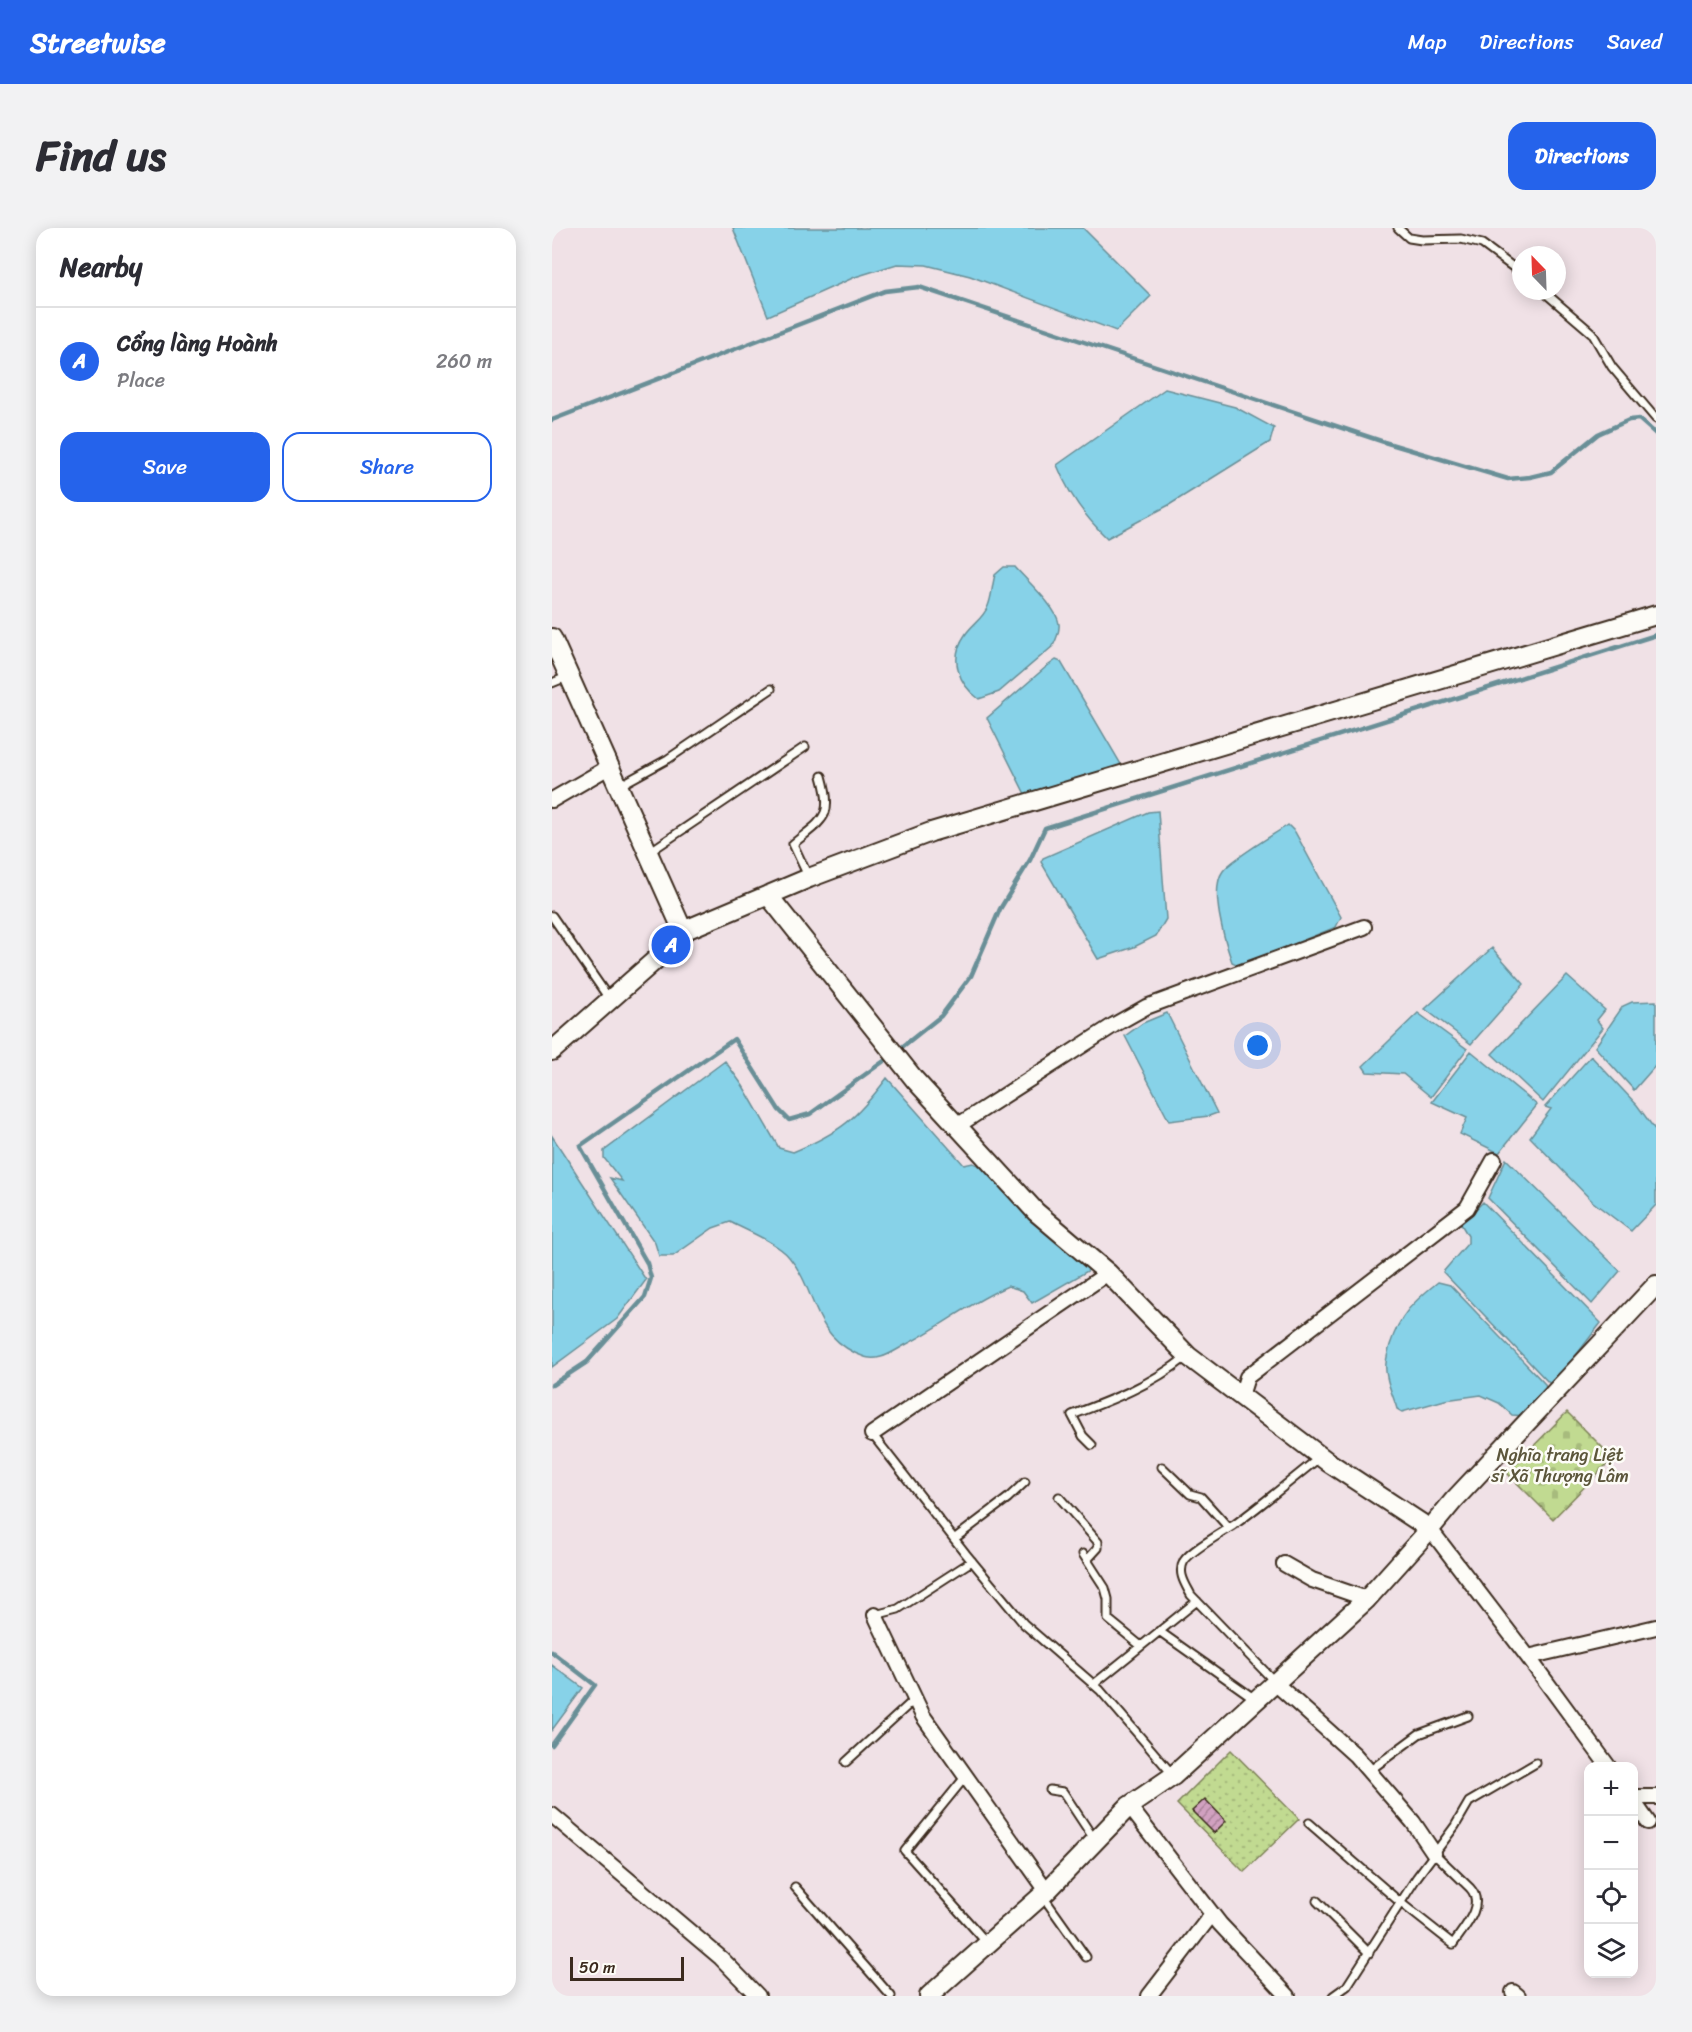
<!DOCTYPE html>
<html lang="en">
<head>
<meta charset="utf-8">
<style>
	body { margin:0; font-family:Sriracha,sans-serif; background:#f2f2f3; color:#2b2b33 }
	.controls { position:absolute; right:18px; bottom:18px; display:grid; overflow:hidden; border-radius:12px; box-shadow:0 3px 15px #0003 }
	.controls button { width:54px; height:54px; display:grid; place-items:center; padding:0; border:0; border-bottom:2px solid #e1e1e2; background:#fff; color:#2b2b33; font:30px sans-serif }
	.compass { position:absolute; left:960px; top:18px; width:54px; height:54px; border-radius:50%; background:#fff; box-shadow:0 3px 15px #0003; rotate:337deg }
	.scale { position:absolute; left:18px; bottom:15px; width:114px; box-sizing:border-box; padding-left:6px; border:3px solid #3b2a1e; border-top:0; font-size:16px; line-height:21px; white-space:nowrap; color:#3b2a1e; -webkit-text-stroke:4px #fdfcf7; paint-order:stroke }
	.you { position:absolute; left:706px; top:818px; width:21px; height:21px; margin:-15px; border:4px solid #fff; border-radius:50%; background:#1a73e8; box-shadow:0 0 0 9px #1a73e833 }
	.badge { display:grid; place-items:center; width:39px; height:39px; border-radius:50%; background:#2563eb; color:#fff; font-size:20px; font-weight:700 }
	.pin { position:absolute; translate:-50% -50%; border:3px solid #fff; box-shadow:0 2px 6px #0006 }
	.list { margin:0; padding:0; list-style:none }
	h2 { display:flex; justify-content:space-between; align-items:center; height:78px; margin:0; padding:0 24px; font-size:26px }
	h2 small { font-size:20px; font-weight:400; color:#7c7c81 }
	.list li { display:grid; grid-template-columns:39px 1fr auto; gap:18px; align-items:center; box-sizing:border-box; height:108px; padding:0 24px; border-top:2px solid #e1e1e2 }
	.list b { display:block; font-size:22px; white-space:nowrap }
	.list p { margin:0; font-size:20px; white-space:nowrap; color:#7c7c81 }
	.list em { font-size:20px; font-style:normal; color:#7c7c81 }
	.actions { display:flex; gap:12px; padding:18px 24px }
	.actions a { flex:1; padding:14px 0; border:2px solid #2563eb; border-radius:18px; text-align:center; font-size:21px; color:#2563eb }
	.actions .main { background:#2563eb; color:#fff }
	.icon { flex:none; width:33px; height:33px; fill:none; stroke:currentColor; stroke-width:2; stroke-linecap:round; stroke-linejoin:round }
	.map { position:relative; flex:none; width:1104px; height:1768px; overflow:hidden; border-radius:18px }
	header { display:flex; align-items:center; gap:36px; box-sizing:border-box; height:84px; padding:0 30px; background:#2563eb; color:#fff }
	header strong { font-size:28px }
	nav { display:flex; gap:33px; margin-inline-start:auto; font-size:21px }
	.intro { display:flex; align-items:center; justify-content:space-between; box-sizing:border-box; height:144px; padding:0 36px }
	h1 { margin:0; font-size:42px }
	.button { padding:15px 27px; border-radius:18px; background:#2563eb; color:#fff; font-size:21px; font-weight:700 }
	main { display:flex; gap:36px; padding:0 36px }
	aside { flex:1; background:#fff; border-radius:18px; box-shadow:0 3px 15px #0003 }
	.map>svg:first-child { display:block }
	.green { fill:url(#green-dots); stroke:#7e8258; stroke-width:1.5 }
	.cemetery { fill:url(#cemetery-stones); stroke:#7e8258; stroke-width:1.5 }
	.water { fill:#87d2e8; stroke:#698f97; stroke-width:1.5 }
	.lines { fill:none; stroke-linecap:round; stroke-linejoin:round }
	.stream { stroke:#698f97; stroke-width:4.5 }
	.building { fill:url(#building-hatch); stroke:#3b2a1e; stroke-width:1.5 }
	.service-casing { stroke:#3b2a1e; stroke-width:11 }
	.minor-casing { stroke:#3b2a1e; stroke-width:18 }
	.tertiary-casing { stroke:#3b2a1e; stroke-width:22 }
	.service { stroke:#fdfcf7; stroke-width:7 }
	.minor { stroke:#fdfcf7; stroke-width:14 }
	.tertiary { stroke:#fdfcf7; stroke-width:18 }
	.labels { text-anchor:middle; dominant-baseline:central; stroke-width:5; stroke-linejoin:round; paint-order:stroke }
	.park-label { font-size:18px; fill:#5c563b; stroke:#fdfcf7 }
</style>
</head>
<body>
<header>
<strong>Streetwise</strong>
<nav><a>Map</a><a>Directions</a><a>Saved</a></nav>
</header>
<div class="intro"><h1>Find us</h1><a class="button">Directions</a></div>
<main>
<aside>
<h2>Nearby<small></small></h2>
<ul class="list">
<li><span class="badge">A</span><div><b>Cổng làng Hoành</b><p>Place</p></div><em>260 m</em></li>
</ul>
<div class="actions"><a class="main">Save</a><a>Share</a></div>
</aside>
<div class="map">
<svg width="1104" height="1768" viewBox="0 0 1104 1768">
	<defs>
		<pattern id="green-dots" width="8" height="8" patternUnits="userSpaceOnUse" patternTransform="scale(1.5)"><rect width="8" height="8" fill="#c1da91"/><path d="M2 2h.1M6 6h.1" fill="none" stroke="#a7bb7d" stroke-width="1.8" stroke-linecap="round"/></pattern>
		<pattern id="cemetery-stones" width="16" height="16" patternUnits="userSpaceOnUse" patternTransform="scale(1.5)"><rect width="16" height="16" fill="#c1da91"/><path d="M2 7V4a2 2 0 0 1 4 0v3zM10 15v-3a2 2 0 0 1 4 0v3z" fill="#a7bb7d"/></pattern>
		<pattern id="building-hatch" width="6" height="6" patternUnits="userSpaceOnUse" patternTransform="scale(1.5)"><rect width="6" height="6" fill="#d1a1c0"/><path d="M-1 1l2-2M0 6l6-6M5 7l2-2" fill="none" stroke="#ab839b"/></pattern>
	</defs>
	<rect width="100%" height="100%" fill="#f0e1e6"/>
	<filter id="ink" filterUnits="userSpaceOnUse"><feTurbulence type="fractalNoise" baseFrequency=".0167" numOctaves="2"/><feDisplacementMap in="SourceGraphic" scale="12" xChannelSelector="R" yChannelSelector="G"/><feConvolveMatrix kernelMatrix="1 2 1 2 8 2 1 2 1" color-interpolation-filters="sRGB"/></filter>
	<g filter="url(#ink)">
		<path class="green" d="M679,1522l68,69 -55,53 -67,-68z"/>
		<path class="cemetery" d="M1015,1184l46,46 -60,61 -46,-46z"/>
		<path class="water" d="M181,0h350l68,68 -35,35 -146,-55 -44,-11 -29,-1 -42,13 -87,39z
			M613,161l70,18 39,21 -4,14 -101,63 -62,33c-22,-21 -39,-45 -50,-73z
			M452,339h11c11,13 42,40 44,57 1,8 -3,16 -6,22l-54,46 -20,7c-21,-15 -30,-41 -14,-64 7,-11 18,-16 23,-29 4,-9 4,-21 7,-31z
			M504,432l5,2 61,104 -94,34 -41,-82 59,-51z
			M606,583l8,108 -10,17 -22,11 -36,12 -57,-97 2,-4 105,-46z
			M736,597l7,7 46,85 -5,10 -96,39 -8,-4c-7,-20 -23,-73 -9,-91 9,-12 50,-36 65,-46z
			M940,720l32,36 -53,60 -46,-35z
			M1015,748l38,34 -8,10 6,8 -60,74 -51,-48z
			M1104,773v64l-22,25 -39,-43 28,-41 9,-4z
			M615,785l50,100 -8,3 -40,5 -44,-85 18,-13z
			M866,785l49,36 -36,48 -28,-23 -36,-2 -4,-6z
			M919,823l66,54 -38,48 -39,-19 7,-16 -35,-16z
			M1039,828l46,49 19,26v74l-25,26 -38,-29 -63,-65 21,-28 -6,-2z
			M173,833l18,25 36,62 14,4c48,-20 63,-33 94,-74l77,87 9,-2 9,4 62,63 47,39 -59,34 -9,-12 -15,-5c-36,15 -67,41 -103,59 -7,4 -16,10 -24,12 -11,3 -17,0 -26,-4 -45,-23 -38,-63 -66,-96 -10,-13 -43,-27 -59,-35l-17,6 -40,28h-14l-4,-13 -45,-65 12,3 -18,-23v-7z
			M0,908l94,144 -29,39 -65,48z
			M954,931l114,112 -28,33 -104,-106z
			M931,974l118,121 -49,63 -109,-114 25,-29v-7l-7,-12z
			M886,1054l12,3 94,98 4,9 -22,24 -14,-1 -13,-12 -18,-8 -36,5 -43,12 -5,-3c-3,-11 -8,-21 -10,-32 -3,-11 0,-21 3,-32 10,-31 23,-43 48,-63z
			M0,1437l31,23 -31,42z"/>
		<g class="lines">
			<path class="stream" d="M0,192l333,-129 34,-4 465,155 124,37 22,-2 21,-5 47,-38 31,-14 10,-1 17,15
				M345,823l44,-35 30,-40 29,-67 30,-49 15,-32 611,-193
				M0,1157l35,-23 58,-65 6,-19 -4,-15 -67,-117 154,-107 45,71 10,10 21,-6 81,-58
				M0,1424l43,33 -43,60"/>
		</g>
		<path class="building" d="M653,1571l21,22 -12,12 -22,-22z"/>
		<g class="lines">
			<g class="service-casing">
				<path id="service" d="M846,0l11,10 13,2 39,-1 21,5 39,29
					M991,63l49,42 20,34 44,52
					M0,455l17,-7
					M67,558l49,-27 103,-70
					M96,625l157,-106
					M256,648l-15,-32c30,-25 41,-26 29,-68
					M0,688l58,84
					M320,1206l94,120 58,70 76,66 73,85
					M540,1217l-9,-9 -11,-21c42,-16 79,-30 114,-58
					M610,1239l28,27 11,3 28,31
					M507,1269l39,45v6l-11,12
					M402,1311l54,-41 17,-16
					M531,1326l22,34 3,11v20l33,27
					M323,1387l23,-6 74,-48
					M607,1403l96,68
					M723,1454l-84,-87c-5,-10 -14,-22 -7,-34 7,-11 38,-28 50,-36 29,-21 57,-45 85,-67
					M542,1456l103,-83
					M294,1534l69,-63
					M817,1543l50,-37 49,-18
					M414,1548l-61,75 82,92
					M498,1562l13,2 31,47
					M757,1595l92,80 52,41c10,-15 33,-39 17,-56l-36,-35
					M243,1659l96,109
					M490,1667l44,62
					M765,1673l52,52
					M781,1768l14,-10 70,-109 38,-51 14,-24 67,-39"/>
			</g>
			<g class="minor-casing">
				<path id="minor" d="M0,572l57,-33
					M405,898l157,-101 32,-18 218,-80
					M689,1168l6,-19 220,-169 27,-48
					M320,1206l236,-161
					M878,1301l98,128 80,109
					M732,1336l28,16 55,19
					M323,1387l48,101 124,175
					M976,1429l128,-30
					M723,1455l80,72 58,67 21,31
					M1082,1569h22
					M1082,1574l14,20
					M577,1578l91,118 68,72
					M0,1587l169,143 37,38
					M961,1764l5,4
					M597,1768l63,-82"/>
			</g>
			<g class="tertiary-casing">
				<path id="tertiary" d="M0,410l131,293
					M216,667l147,185 121,132 72,61 80,83 140,106 102,67 -63,70 -194,177 -44,30 -82,85 -118,105
					M121,715l10,-12 126,-53 122,-46 725,-217
					M0,823l118,-104
					M878,1301l24,-29 202,-215"/>
			</g>
			<use href="#service" class="service"/>
			<use href="#minor" class="minor"/>
			<use href="#tertiary" class="tertiary"/>
		</g>
	</g>
	<g class="labels">
		<g class="park-label">
			<text x="1008" y="1227">Nghĩa trang Liệt<tspan x="1008" dy="21">sĩ Xã Thượng Lâm</tspan></text>
		</g>
	</g>
</svg>
<div class="controls">
<button>+</button>
<button>−</button>
<button><svg class="icon" aria-label="locate" viewBox="0 0 24 24"><circle cx="12" cy="12" r="6"/><path d="M12 2v4M12 18v4M2 12h4M18 12h4"/></svg></button>
<button><svg class="icon" aria-label="layers" viewBox="0 0 24 24"><path d="M12 4l9 5-9 5-9-5zM3 14l9 5 9-5"/></svg></button>
</div>
<svg class="compass" viewBox="-18 -18 36 36"><path d="M0-13l5 13h-10z" fill="#e53935"/><path d="M0 13l5-13h-10z" fill="#7c7c81"/></svg>
<div class="scale">50 m</div>
<div class="you"></div>
<div class="pin badge" style="left:119px;top:717px">A</div>
</div>
</main>
</body>
</html>
